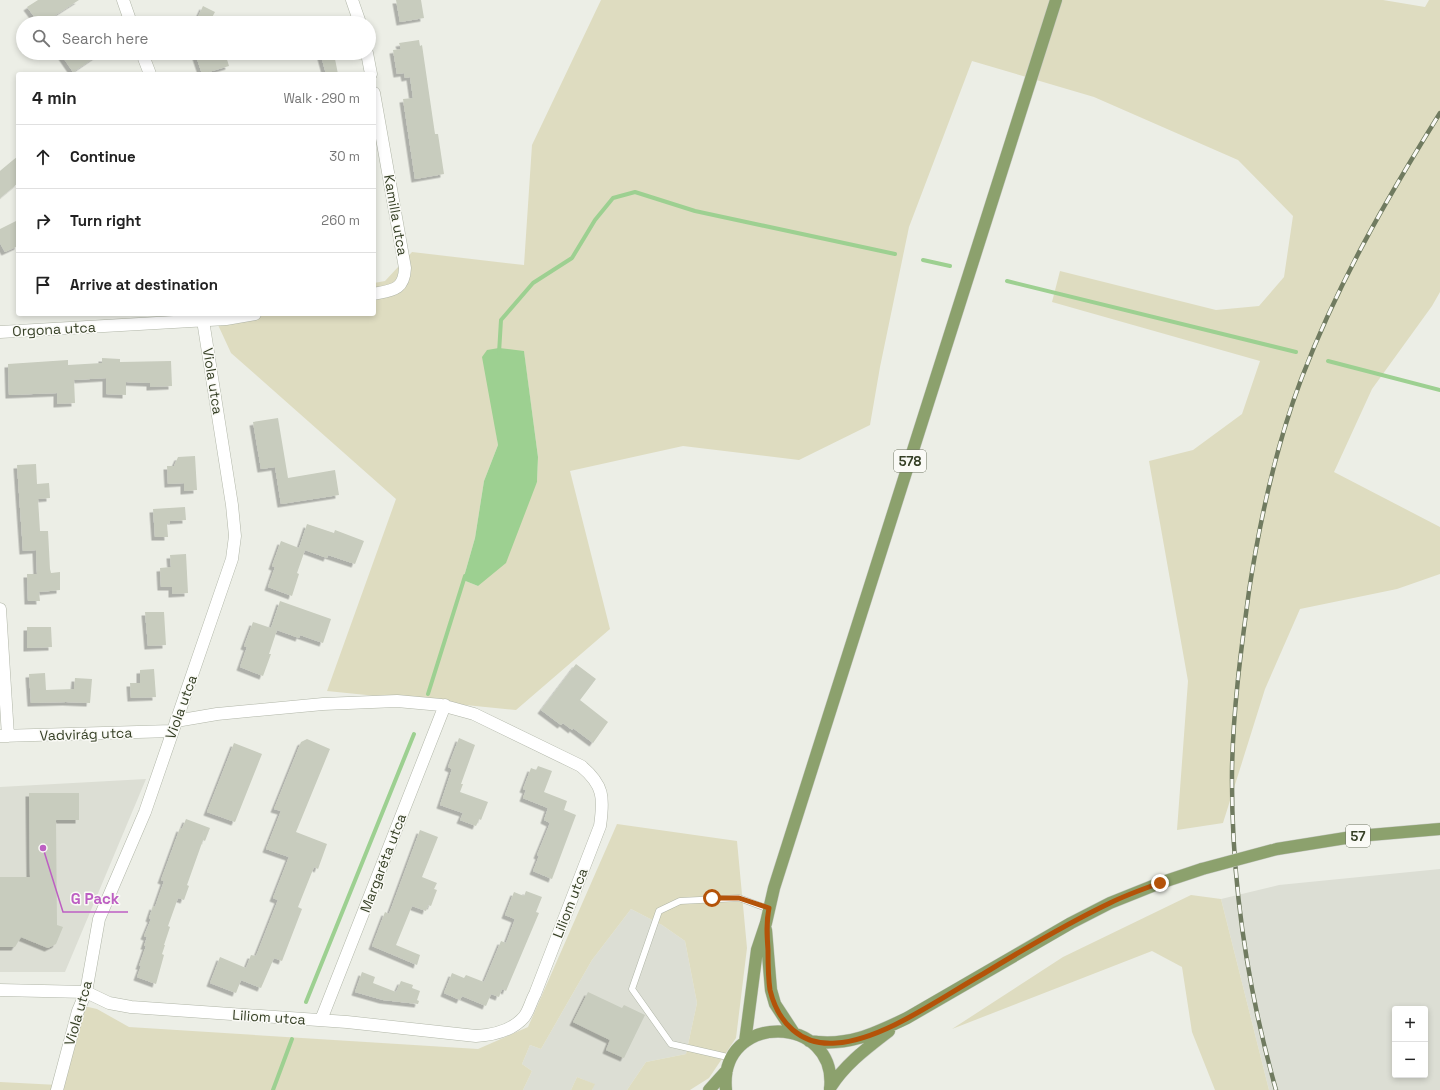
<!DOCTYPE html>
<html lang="en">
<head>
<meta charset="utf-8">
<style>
	body { margin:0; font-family:"Space Grotesk",sans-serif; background:#f2f2f2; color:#222 }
	.controls { position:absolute; right:12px; bottom:12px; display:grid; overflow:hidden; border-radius:4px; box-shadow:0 2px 6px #0003 }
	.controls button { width:36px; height:36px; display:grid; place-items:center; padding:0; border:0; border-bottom:1px solid #e0e0e0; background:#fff; color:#222; font:20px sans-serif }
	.stop { position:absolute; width:12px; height:12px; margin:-9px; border:3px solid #b45309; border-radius:50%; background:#fff }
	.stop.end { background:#b45309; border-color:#fff; box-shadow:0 1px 4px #0008 }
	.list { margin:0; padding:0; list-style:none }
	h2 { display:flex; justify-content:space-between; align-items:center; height:52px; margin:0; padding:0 16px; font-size:17px }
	h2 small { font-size:13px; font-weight:400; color:#767676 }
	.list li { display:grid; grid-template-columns:26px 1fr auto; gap:12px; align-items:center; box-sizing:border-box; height:64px; padding:0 16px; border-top:1px solid #e0e0e0 }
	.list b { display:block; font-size:15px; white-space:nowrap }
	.list em { font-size:13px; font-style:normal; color:#767676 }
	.icon { flex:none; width:22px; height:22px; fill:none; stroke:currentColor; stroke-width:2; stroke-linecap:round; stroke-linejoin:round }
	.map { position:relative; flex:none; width:1440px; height:1090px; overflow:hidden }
	.search { position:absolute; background:#fff; box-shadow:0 2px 6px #0003; left:16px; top:16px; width:360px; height:44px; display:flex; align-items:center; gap:10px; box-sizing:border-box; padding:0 14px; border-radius:22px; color:#767676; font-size:15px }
	.panel { position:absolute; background:#fff; box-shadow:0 2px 6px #0003; left:16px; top:72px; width:360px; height:244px; border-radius:4px }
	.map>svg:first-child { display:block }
	.built { fill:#dcded4; fill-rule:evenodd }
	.green { fill:#dedcc0; fill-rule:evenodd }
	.water { fill:#9dd091 }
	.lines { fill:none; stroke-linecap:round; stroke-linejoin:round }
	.stream { stroke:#9dd091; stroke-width:4 }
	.building { fill:#c8ccbe; filter:url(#shadow) }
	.service-casing { stroke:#b1b6a8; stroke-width:7 }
	.minor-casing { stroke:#b1b6a8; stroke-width:13 }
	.primary-casing { stroke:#c6c9c2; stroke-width:13 }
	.service { stroke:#fff; stroke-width:6 }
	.minor { stroke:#fff; stroke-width:12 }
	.primary { stroke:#8ca16d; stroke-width:12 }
	.rail-casing { stroke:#707b60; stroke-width:4.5 }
	.rail { stroke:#fafaf6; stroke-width:3; stroke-dasharray:9; stroke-linecap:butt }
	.primary-bridge-casing { stroke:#c6c9c2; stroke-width:13; stroke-linecap:butt }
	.primary-bridge { stroke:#8ca16d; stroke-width:12 }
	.route { stroke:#b45309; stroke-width:5 }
	.labels { text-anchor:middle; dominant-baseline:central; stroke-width:3; stroke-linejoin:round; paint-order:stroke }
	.shield { fill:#fafaf6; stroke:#707764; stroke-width:1 }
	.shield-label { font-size:13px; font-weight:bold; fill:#353f25 }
	.street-label { font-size:14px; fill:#353f25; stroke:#fafaf6 }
	.leader { fill:none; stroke:#bd5fc3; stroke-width:1.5 }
	.callout-dot { fill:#bd5fc3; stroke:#fafaf6; stroke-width:1.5 }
	.callout-label { font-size:15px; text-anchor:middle; font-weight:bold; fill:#bd5fc3; stroke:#fafaf6; stroke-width:3; stroke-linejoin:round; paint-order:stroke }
</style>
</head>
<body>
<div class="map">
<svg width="1440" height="1090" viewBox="0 0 1440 1090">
	<defs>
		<filter id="shadow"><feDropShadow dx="-3.5" dy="3.5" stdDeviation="0" flood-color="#0004"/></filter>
	</defs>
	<rect width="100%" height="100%" fill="#eceee6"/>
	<path class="built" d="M146,779l-81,193h-65v-185z
		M1440,869v221h-171l-48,-191 58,-14zM1395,1009h30v66h-30z
		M631,909l31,16 23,16 12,62 -11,51 -40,8 -19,28h-35l2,-6 -17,-7 -6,13h-48l9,-19 -10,-7 8,-19 11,4 51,-89z"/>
	<path class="green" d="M601,0h782l42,7 4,-7h11v292l-8,14 -60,83 -38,83 106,55v47l-43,15 -97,20 -35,80 -42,134 -46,7 11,-149 -39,-220 44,-11 49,-36 18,-53 -208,-59 8,-31 156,39 43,-4 25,-29 9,-61 -55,-56 -144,-63 -122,-36 -63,166 -29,140 -10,58 -71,35 -116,-14 -113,25 40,158 -94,81 -189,-19 69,-192 -165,-146 -18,-39h161v-31l11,-2 27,-29 112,13 8,-120zM524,352l14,105 -1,25 -59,104 -15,-6 12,-42 9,-57 14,-36 -6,-41z
		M617,824l120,17 10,107 -11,90 -27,40 -19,12h-63l19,-28 40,-8 11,-51 -12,-62 -23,-16 -31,-16 -39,51 -51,89 -11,-4 -8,19 10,7 -9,19h-523v-8l58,3 17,-81 22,5 32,18 349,22 50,-22z
		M1191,895l30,4 48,191h-54l-23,-58 -10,-65 -30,-16 -200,78 111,-72z
		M577,1077l18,7 -3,6h-21z"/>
	<path class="water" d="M499,348l25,3 14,106 -1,25 -31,81 -28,23 -15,-6 12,-42 9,-57 14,-36 -16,-88 5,-7z"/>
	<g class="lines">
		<path class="stream" d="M923,260l27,6
			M1007,281l289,71
			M499,353l2,-33 32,-37 39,-25 23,-38 18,-22 22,-6 60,19 200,43
			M1328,361l112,29
			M428,694l37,-118
			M306,1002l108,-268
			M273,1090l19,-51"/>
	</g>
	<path class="building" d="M38,0h41l-36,23h-4l-12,-16z
		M396,0h25l3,18 -24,4z
		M203,6l12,6 -6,11h-14z
		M419,40l1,6 2,-1 13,89h3l6,40 -29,5 -12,-80 10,-1 -3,-21 -5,1 -1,-5 -7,1 -4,-24 8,-1 -2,-6z
		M60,53h41l-28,19z
		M195,53h30l4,13 -27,8z
		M334,54l4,20h-12l-5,-18z
		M18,156v27l-18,15v-27z
		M18,220v26l-13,6 -5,-9v-14z
		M102,358l18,1v3l51,-1 1,25 -22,1v-4l-24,-1v13l-20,-1v-16l-32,2 1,23 -18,1v-11l-48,2 -1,-31 60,-4v5l34,-2z
		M278,418l10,60 47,-8 4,25 -58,9 -6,-37 -14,2 -8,-47z
		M195,456l2,34 -13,1v-8l-16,1 -1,-18h7l4,-9z
		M36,464l1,20 12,-1 1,15 -12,1 2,32h8l2,38 1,4 9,-1v18l-21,2 1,9h-12l-1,-27h10l-1,-24 -13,1 -6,-86z
		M185,507l1,13 -16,1v2l-3,1 1,13h-13l-2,-28z
		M307,524l27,9 1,-3 29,11 -9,23 -27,-9 -1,3 -22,-8 -8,23 2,1 -7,22 -24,-9 7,-20 -3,-1 9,-25 18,7z
		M186,554l2,39 -16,1v-7h-11l-1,-19 11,-1 -1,-12z
		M280,601l51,18 -8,24 -23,-8 -1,3 -22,-8 -8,24h2l-8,22 -23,-9 7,-20 -3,-1 9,-24 18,6z
		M145,612h19l2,33 -18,1z
		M27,627h24l1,20 -25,1z
		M576,664l20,15 -16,21 28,22 -15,21 -20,-15 -1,2 -9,-7 -2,2 -20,-15z
		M154,669l2,28 -25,1 -1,-15h10v-13z
		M45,673l1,17 28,-1 1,-11 17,1 -2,24 -24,-1 -35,1 -2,-29z
		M459,738l16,7 -14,39h2l-3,8 28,10 -7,18 -2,-1 -3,7 -16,-6 3,-7 -23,-8 12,-36 -4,-2z
		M307,739l23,10 -34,83 31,12 -9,25 -4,-2 -16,40 4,2 -20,52 -8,-3 -13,30 -20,-8 -5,13 -26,-10 10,-26 26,11 5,-13 5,1 22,-56 -5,-2 16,-41 -23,-8 15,-38 -7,-2 27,-67z
		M234,743l28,11 -27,68 -28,-10z
		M538,766l14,5 -8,21 23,9 -3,9 12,5 -24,64 -19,-8 6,-15 -2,-1 13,-32 -6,-3 4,-12 -25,-10 3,-8 -3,-1 8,-21 5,2z
		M29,793h50v27h-23l1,105 6,2 -7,17 -8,4 -27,-11 -6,10h-15v-70h30z
		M186,819l24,9 -5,13 -2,-1 -16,45 2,1 -5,14 -6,-2 -10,28 2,1 -6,18h1l-3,9 2,1 -8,29 -19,-7 4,-11h-2l7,-20h-2l3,-9 -3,-1 7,-17 -2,-1 4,-12 2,1 9,-26 -3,-1 19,-52 2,1z
		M420,830l18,7 -16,40 15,6 -3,6 3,1 -6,16 -3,-1 -2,6 -14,-5 -16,39 24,10 -3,10 -45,-19 13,-34 4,2z
		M526,891l16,6 -6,15 3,1 -33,78 -4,-2 -3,8 -8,-3 -5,12 -24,-10 -2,4 -16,-7 8,-20 12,5 2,-3 18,7 17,-41 5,2 9,-24 -10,-4 9,-23 10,4z
		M362,972l13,5 -2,6 23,9 5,-11 12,4 -1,3 8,3 -3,9 2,1 -1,3 -35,-4 -28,-8z
		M588,992l34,16 2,-3 21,10 -21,43 -18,-8 4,-10 -37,-18z"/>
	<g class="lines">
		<g class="service-casing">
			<path id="service" d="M732,1058l-61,-14 -39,-55 27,-78 21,-10 59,-3 30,11"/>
		</g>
		<g class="minor-casing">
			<path id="minor" d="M123,0l8,23
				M352,0l8,23
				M142,53l8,21
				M367,53l4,21
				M374,93l31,175c-1,22 -12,22 -31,26
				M0,332l226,-13 29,-5
				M0,609l8,127
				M0,736l172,-5
				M0,990l86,2 23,11 22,4 216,15 129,14c17,-1 36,-5 48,-19 5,-6 7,-16 11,-23l65,-168c4,-28 4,-41 -19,-60l-107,-52 -33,-9 -44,-4 -74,3 -106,10 -41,7
				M321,1020l124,-315
				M57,1090l21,-79 8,-19 13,-73 46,-107 87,-253 3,-23 -3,-31 -30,-191"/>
		</g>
		<g class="primary-casing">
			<path id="primary" d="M1277,849l81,-13 82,-7
				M766,930l5,60 4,14 19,29
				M809,1041c38,6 65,-7 98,-23l164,-95 39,-20 50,-20 42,-14
				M745,1042l12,-92 9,-27 8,-35 282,-888
				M830,1088c15,-24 37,-40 59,-57
				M709,1090l18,-20
				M726,1090c-8,-79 113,-77 104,0"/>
		</g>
		<use href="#service" class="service"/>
		<use href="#minor" class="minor"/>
		<use href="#primary" class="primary"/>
		<g class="rail-casing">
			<path id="rail" d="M1276,1090c-29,-103 -45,-212 -44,-320 1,-60 9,-120 17,-179 11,-72 27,-146 53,-214 37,-96 84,-177 138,-264"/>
		</g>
		<use href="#rail" class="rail"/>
		<g class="primary-bridge-casing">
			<path id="primary-bridge" d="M1202,869l75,-20"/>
		</g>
		<use href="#primary-bridge" class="primary-bridge"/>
	</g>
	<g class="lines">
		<path class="route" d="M712,898h27l30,10c-3,15 -2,28 -1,42 0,13 0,27 2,40 8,33 31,56 66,53 47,-3 106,-46 147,-69 41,-25 83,-50 127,-71 16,-8 33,-14 50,-20"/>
	</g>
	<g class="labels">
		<g class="shield">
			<rect x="894" y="450" width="32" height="22" rx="3"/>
			<rect x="1346" y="825" width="24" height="22" rx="3"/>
		</g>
		<g class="shield-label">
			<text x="910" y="461">578</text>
			<text x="1358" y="836">57</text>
		</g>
		<g class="street-label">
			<text transform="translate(396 215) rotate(80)">Kamilla utca</text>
			<text transform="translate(54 329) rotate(-3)">Orgona utca</text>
			<text transform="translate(213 381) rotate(81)">Viola utca</text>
			<text transform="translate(181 707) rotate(-70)">Viola utca</text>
			<text transform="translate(86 734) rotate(-2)">Vadvirág utca</text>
			<text transform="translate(383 863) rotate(-69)">Margaréta utca</text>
			<text transform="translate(570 903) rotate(-69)">Liliom utca</text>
			<text transform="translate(78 1013) rotate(-74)">Viola utca</text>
			<text transform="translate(269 1017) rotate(4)">Liliom utca</text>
		</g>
	</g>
	<path class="leader" d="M43 848L63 912H128"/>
	<circle class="callout-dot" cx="43" cy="848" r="4"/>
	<g class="callout-label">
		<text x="95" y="904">G Pack</text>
	</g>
</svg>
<div class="controls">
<button>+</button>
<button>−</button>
</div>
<div class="stop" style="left:712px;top:898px"></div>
<div class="stop end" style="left:1160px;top:883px"></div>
<div class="search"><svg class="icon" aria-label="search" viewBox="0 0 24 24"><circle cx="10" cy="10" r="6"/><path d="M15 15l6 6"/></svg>Search here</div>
<section class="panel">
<h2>4 min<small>Walk · 290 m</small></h2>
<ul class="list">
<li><svg class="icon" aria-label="ahead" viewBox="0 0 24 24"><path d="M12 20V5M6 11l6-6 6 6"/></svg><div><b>Continue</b></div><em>30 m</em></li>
<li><svg class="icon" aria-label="right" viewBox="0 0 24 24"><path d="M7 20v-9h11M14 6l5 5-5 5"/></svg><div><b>Turn right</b></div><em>260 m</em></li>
<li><svg class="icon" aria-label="arrive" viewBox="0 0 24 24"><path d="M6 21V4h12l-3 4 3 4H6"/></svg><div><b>Arrive at destination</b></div></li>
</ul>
</section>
</div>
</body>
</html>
